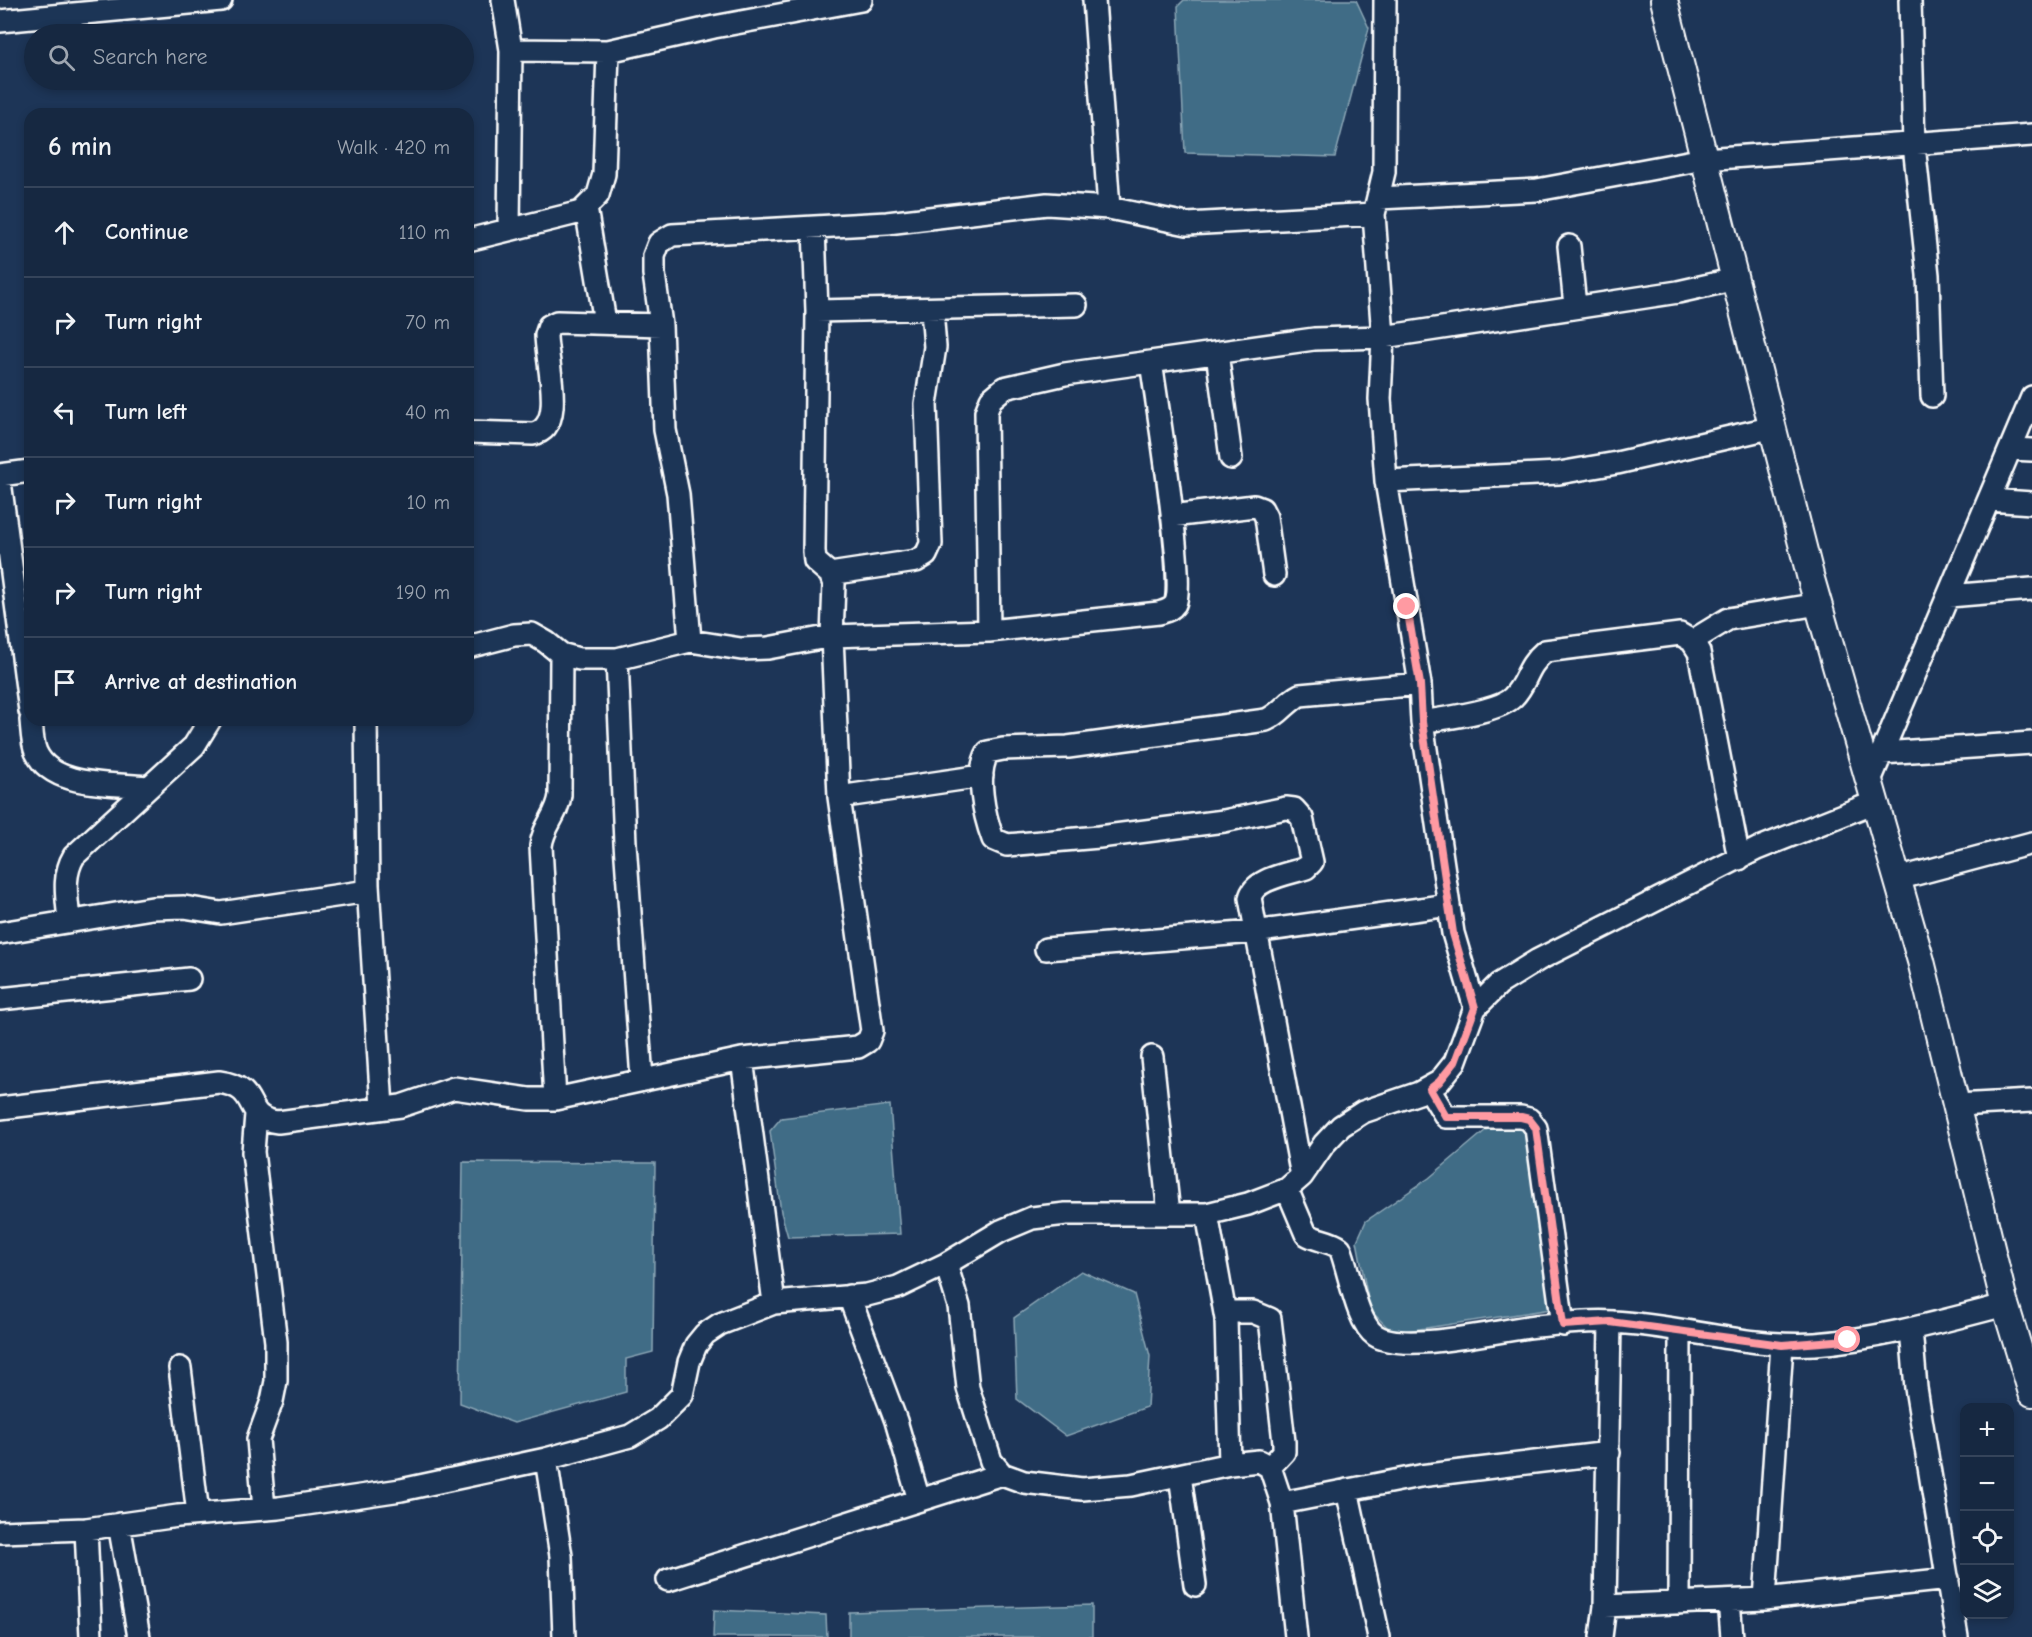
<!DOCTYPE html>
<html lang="en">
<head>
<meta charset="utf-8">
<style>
	body { margin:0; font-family:"Comic Neue",sans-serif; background:#1f3048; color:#f1f3f6 }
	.controls { position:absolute; right:18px; bottom:18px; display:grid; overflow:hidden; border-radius:12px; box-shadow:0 3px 9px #0003 }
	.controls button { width:54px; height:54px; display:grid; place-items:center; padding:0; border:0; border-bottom:2px solid #35445a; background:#162841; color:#f1f3f6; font:30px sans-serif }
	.stop { position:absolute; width:18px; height:18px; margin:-14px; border:4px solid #ff9aa2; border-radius:50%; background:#fff }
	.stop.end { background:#ff9aa2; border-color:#fff; box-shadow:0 2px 6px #0008 }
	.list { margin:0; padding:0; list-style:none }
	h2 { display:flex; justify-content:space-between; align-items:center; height:78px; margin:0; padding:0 24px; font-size:26px }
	h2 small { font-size:20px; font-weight:400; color:#9ea6b1 }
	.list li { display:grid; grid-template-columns:39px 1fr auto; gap:18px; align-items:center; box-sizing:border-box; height:90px; padding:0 24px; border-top:2px solid #35445a }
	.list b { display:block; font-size:22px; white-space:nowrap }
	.list em { font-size:20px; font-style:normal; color:#9ea6b1 }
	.icon { flex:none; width:33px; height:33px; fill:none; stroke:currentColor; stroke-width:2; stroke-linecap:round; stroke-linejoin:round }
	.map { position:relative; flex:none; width:2032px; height:1637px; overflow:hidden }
	.search { position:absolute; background:#162841; box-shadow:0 3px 9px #0003; left:24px; top:24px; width:450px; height:66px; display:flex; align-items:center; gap:15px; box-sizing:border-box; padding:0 21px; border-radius:33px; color:#9ea6b1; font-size:22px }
	.panel { position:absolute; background:#162841; box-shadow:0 3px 9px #0003; left:24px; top:108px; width:450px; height:618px; border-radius:18px }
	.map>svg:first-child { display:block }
	.water { fill:#406c86; stroke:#8ca7b6; stroke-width:1.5 }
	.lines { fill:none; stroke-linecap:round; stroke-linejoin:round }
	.minor-casing { stroke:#fff; stroke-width:26 }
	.major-casing { stroke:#fff; stroke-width:30 }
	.minor { stroke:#1d3557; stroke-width:21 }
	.major { stroke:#1d3557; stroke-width:26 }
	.route { stroke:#ff9aa2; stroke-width:8 }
</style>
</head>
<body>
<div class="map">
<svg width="2032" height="1637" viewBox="0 0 2032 1637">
	<rect width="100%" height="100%" fill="#1d3557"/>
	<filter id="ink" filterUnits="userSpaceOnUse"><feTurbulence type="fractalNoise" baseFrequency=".0167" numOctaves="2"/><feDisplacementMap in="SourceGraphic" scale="12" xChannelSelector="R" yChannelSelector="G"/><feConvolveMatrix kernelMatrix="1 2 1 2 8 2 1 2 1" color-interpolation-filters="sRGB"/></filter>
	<g filter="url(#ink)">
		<path class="water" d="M1184,0h172l13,28 -34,129 -150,-4 -7,-147z
			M890,1105l10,129 -112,3 -7,-25 -11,-81 11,-13z
			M1499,1119l29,7 23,183 -158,24 -23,-23 -13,-69 9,-20 63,-43z
			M463,1162l192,1 -2,189 -27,7v33l-112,31 -54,-20z
			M1081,1271l53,23 16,62 -3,51 -81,29 -49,-37 -3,-81z
			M1092,1605v32h-243v-25z
			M714,1610l112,5 1,22h-114z"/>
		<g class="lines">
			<g class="minor-casing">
				<path id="minor" d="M503,0l8,50 -2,179
					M1094,0l15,208
					M1385,0l-1,172 -10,42 9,123 -3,62 6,82 34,203 2,38 31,211 22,75
					M1910,0l4,145 14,130 4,121
					M0,21l221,-21
					M511,50l97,1 106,-24 147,-27
					M1379,198l158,-8 167,-31 328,-24
					M586,208l19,114
					M468,240l113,-28 17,-17 6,-21 4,-123
					M1569,246l6,60
					M817,311l259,-6
					M1217,353l14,105
					M468,432l65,2c34,-6 13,-73 13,-99l3,-9 8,-4 104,3
					M2011,449l21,1
					M0,475l30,-4
					M0,481l30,230
					M1386,481l173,-8 58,-10 157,-36
					M1989,500l43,3
					M1172,516l82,-10 8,3 4,8 8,58
					M830,574l86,-13 10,-6 5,-11 -5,-140 9,-57 -3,-37
					M1949,596l83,-7
					M989,631l-3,-219 5,-13 13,-11 61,-14 249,-35 69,-2 295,-45 58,-13
					M690,641l-12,-147 -13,-64 -4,-105 -7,-51v-18l5,-13 13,-8 215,-12 160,-19 62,4 78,16 187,-10
					M1692,641l36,-22 91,-15
					M468,647l46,-12 18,-1 14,8 15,12 18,5h38l73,-18 51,8 27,-1 64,-12 157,-5 170,-18c6,-2 12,-3 16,-9 11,-18 -19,-208 -24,-242
					M617,659l8,184 17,236
					M31,720c1,10 1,23 5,32 16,36 76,31 110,35
					M366,720l2,165 14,223
					M1422,722c22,-4 77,-10 91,-25 15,-15 12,-29 32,-46l135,-17 12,7 7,11 40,207
					M1882,753l150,-10
					M1869,783l163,-386
					M839,797l143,-21
					M1897,879l135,-36
					M69,920c-2,-22 -7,-44 5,-64l120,-110 16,-26
					M0,933l152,-25 32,-1 37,6 147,-22
					M1046,949l208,-17 195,-27
					M0,999l189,-20
					M1152,1057l17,157
					M742,1059l32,244
					M1429,1089l17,28h75l8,2 7,9 27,197
					M555,1099l-14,-253c2,-20 17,-31 19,-51l1,-141
					M1956,1105l76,-4
					M0,1108l219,-26c44,6 21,36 59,40l123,-16 53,-18 75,11h26l187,-40 116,-12 10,-6 4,-10 -33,-234 -7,-161 2,-52 -4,-10 -15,-13 -1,-10 3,-240 -3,-83
					M256,1114l-3,38 23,190v39l-4,20 -14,38 6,70
					M1302,1176l-52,-278c4,-20 39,-24 56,-30l6,-6 -10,-44 -8,-9 -8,-1 -62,13 -125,16 -92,8 -14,-6c-9,-24 -18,-64 -5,-87l15,-3 65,-2 198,-27c15,-6 20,-18 34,-25l120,-11
					M1287,1189l19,45c11,7 23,6 34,14 9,21 16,74 35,87 28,19 125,-5 161,-9 24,-2 52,-6 77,-4 67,3 133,26 202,22 65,-5 128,-23 190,-39
					M1207,1214l19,105 4,145
					M946,1264l13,42 9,82 23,73 11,13 22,8 58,7 49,-4 99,-21 29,-3 11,6 12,36 14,134
					M849,1296l47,125 23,79
					M1225,1312h28l17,7 14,123v10l-14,15
					M1911,1329l5,59 41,249
					M180,1368l18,146
					M546,1459l15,97 3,81
					M1180,1475l15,110
					M1347,1490l32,147
					M1282,1503l138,-27 189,-23
					M119,1524l20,113
					M86,1529l5,108
					M0,1532l86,-3 92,-13 101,-8 122,-18 145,-31 84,-23 28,-17 24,-24 7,-33 7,-17 9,-11 15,-10 54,-21 93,-8 31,-8 48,-23 55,-33 31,-13 34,-4h141l41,-10 39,-15 15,-13 22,-32 17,-18 22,-14 56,-19 20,-11 16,-20 20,-54 24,-24 39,-24 219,-111 118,-47
					M668,1580l334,-106
					M1765,1599l17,-254
					M1729,1601l3,36
					M1679,1603l1,-271
					M1605,1606l160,-7 183,-20
					M1601,1637l4,-31 5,-284"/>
			</g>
			<g class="major-casing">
				<path id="major" d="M1664,0l147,579 110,382 83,340 28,92"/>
			</g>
			<use href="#minor" class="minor"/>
			<use href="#major" class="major"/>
		</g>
	</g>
	<g class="lines" filter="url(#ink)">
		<path class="route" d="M1407,607l13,77 2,38 31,211 22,75 -20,54 -16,20 -9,7 16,28h75l8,2 7,9 27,197 47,-3 172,23 66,-5"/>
	</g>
</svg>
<div class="controls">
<button>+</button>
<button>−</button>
<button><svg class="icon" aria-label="locate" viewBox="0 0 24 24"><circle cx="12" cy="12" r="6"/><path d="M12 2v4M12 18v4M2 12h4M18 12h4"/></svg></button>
<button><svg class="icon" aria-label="layers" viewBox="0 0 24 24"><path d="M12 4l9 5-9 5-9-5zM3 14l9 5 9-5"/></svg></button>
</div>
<div class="stop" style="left:1848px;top:1340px"></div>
<div class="stop end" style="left:1407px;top:607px"></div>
<div class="search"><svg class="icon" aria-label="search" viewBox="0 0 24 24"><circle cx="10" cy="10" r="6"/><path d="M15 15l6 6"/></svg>Search here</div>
<section class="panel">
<h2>6 min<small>Walk · 420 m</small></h2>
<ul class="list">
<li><svg class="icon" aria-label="ahead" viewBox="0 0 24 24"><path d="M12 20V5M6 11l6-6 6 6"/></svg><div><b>Continue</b></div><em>110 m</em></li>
<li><svg class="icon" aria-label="right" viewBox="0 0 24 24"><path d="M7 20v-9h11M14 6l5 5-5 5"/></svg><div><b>Turn right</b></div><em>70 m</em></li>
<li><svg class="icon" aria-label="left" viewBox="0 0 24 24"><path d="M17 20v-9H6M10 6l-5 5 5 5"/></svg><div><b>Turn left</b></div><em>40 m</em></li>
<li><svg class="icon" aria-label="right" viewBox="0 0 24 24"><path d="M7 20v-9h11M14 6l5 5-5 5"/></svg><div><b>Turn right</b></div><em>10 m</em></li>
<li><svg class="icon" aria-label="right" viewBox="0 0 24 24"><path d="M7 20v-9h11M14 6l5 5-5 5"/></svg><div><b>Turn right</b></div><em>190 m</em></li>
<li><svg class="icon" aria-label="arrive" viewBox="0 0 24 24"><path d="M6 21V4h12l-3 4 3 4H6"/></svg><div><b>Arrive at destination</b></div></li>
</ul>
</section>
</div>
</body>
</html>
